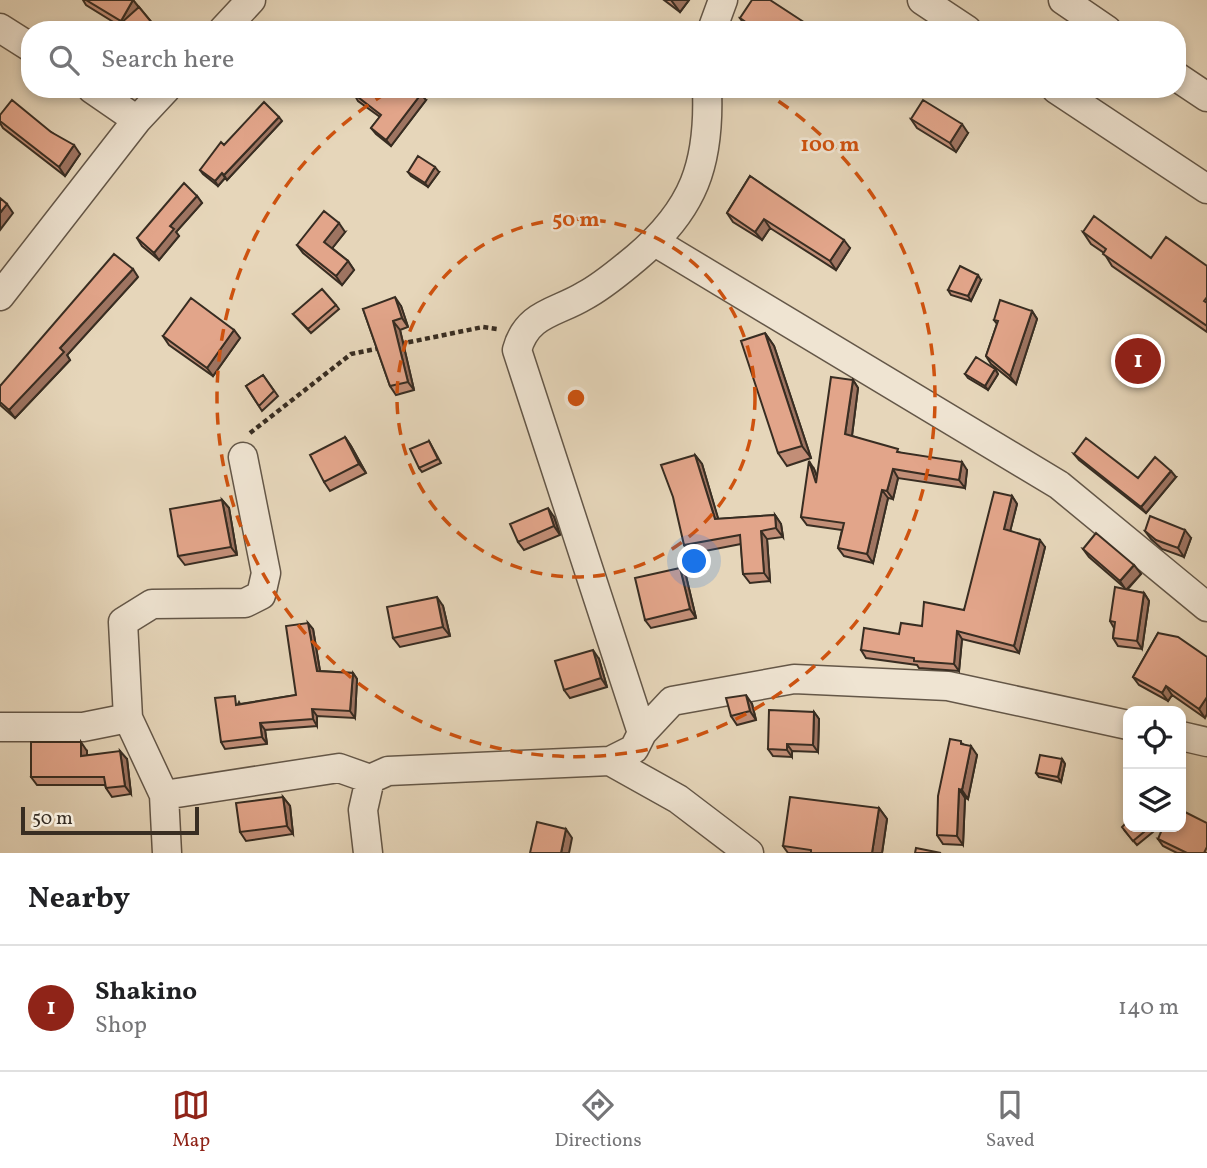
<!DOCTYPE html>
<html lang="en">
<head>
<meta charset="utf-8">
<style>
	body { margin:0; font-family:Vollkorn,serif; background:#f2f2f2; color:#202124 }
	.controls { position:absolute; right:21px; bottom:21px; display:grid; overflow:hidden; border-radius:14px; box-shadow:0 4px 10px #0003 }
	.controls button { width:63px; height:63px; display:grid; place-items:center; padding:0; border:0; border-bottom:2px solid #e0e0e0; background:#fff; color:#202124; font:35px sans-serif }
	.scale { position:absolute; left:21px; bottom:18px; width:178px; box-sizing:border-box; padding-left:7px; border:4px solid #382d22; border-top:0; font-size:19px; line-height:24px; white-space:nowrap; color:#382d22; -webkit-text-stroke:5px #efe4d2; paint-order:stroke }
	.you { position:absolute; left:695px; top:562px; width:24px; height:24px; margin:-18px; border:5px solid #fff; border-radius:50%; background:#1a73e8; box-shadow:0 0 0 10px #1a73e833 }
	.badge { display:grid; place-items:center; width:46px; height:46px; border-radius:50%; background:#8f2418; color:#fff; font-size:23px; font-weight:700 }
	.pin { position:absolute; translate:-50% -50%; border:4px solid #fff; box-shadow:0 2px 7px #0006 }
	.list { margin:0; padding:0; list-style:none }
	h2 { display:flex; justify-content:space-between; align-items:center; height:91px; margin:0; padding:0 28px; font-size:30px }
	h2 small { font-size:23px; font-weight:400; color:#757577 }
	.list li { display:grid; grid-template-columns:46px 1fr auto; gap:21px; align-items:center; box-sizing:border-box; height:126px; padding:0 28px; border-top:2px solid #e0e0e0 }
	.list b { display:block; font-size:26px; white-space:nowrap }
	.list p { margin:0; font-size:23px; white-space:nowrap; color:#757577 }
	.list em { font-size:23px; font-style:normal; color:#757577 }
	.icon { flex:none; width:38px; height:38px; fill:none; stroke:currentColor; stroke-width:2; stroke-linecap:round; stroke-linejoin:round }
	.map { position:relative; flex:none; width:1207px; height:853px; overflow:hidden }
	.search { position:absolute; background:#fff; box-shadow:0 4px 10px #0003; left:21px; right:21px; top:21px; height:77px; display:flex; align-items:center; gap:18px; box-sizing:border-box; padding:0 24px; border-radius:28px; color:#757577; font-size:26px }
	.sheet { height:217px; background:#fff }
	nav { display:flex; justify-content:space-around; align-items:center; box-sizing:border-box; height:98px; border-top:2px solid #e0e0e0; background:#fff; font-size:19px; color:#757577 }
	nav a { display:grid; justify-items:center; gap:4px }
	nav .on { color:#8f2418 }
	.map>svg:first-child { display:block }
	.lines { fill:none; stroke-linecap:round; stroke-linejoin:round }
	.minor-casing { stroke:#645748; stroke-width:31 }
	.path { stroke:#382d22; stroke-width:4.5; stroke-dasharray:5 3.5; stroke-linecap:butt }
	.minor { stroke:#efe4d2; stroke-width:28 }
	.wall { fill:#c28e77; stroke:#382d22; stroke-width:2 }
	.shaded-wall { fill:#9e7461; stroke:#382d22; stroke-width:2 }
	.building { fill:#e2a58a; stroke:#382d22; stroke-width:2 }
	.ring { fill:none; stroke:#ce520f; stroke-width:3.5; stroke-dasharray:12 9 }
	.centre { fill:#ce520f; stroke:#efe4d2; stroke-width:3.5 }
	.ring-label { font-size:21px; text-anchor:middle; font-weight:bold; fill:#ce520f; stroke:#efe4d2; stroke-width:5; stroke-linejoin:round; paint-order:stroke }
</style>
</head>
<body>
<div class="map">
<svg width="1207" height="853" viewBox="0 0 1207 853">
	<rect width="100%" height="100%" fill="#e6d6ba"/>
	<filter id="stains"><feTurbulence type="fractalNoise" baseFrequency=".00286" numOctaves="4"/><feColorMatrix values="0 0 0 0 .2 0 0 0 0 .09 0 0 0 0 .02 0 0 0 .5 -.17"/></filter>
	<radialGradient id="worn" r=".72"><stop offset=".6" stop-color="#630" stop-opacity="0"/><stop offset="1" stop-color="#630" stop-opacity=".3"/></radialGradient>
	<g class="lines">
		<g class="minor-casing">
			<path id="minor" d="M922,0l45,30
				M1063,0l44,30
				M0,28l30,19
				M223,30l28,-30
				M712,30l11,-30
				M1177,77l30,20
				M92,89l45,31
				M1056,89l151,100
				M655,242l404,243 148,122
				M0,296l137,-176 29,-31
				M0,727h83l45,-9
				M642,733l30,-32 122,-22 154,7 180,39
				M1181,736l26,6
				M610,761l68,38 71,54
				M164,795l175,-27 31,11
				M167,853l-3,-58 -36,-77 -5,-96 29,-18 93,-1 16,-8 5,-22 -23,-116
				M368,853l-5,-43 7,-31 18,-8 222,-10 24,-12 8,-16 -125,-383c10,-37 39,-37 67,-54 19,-10 36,-25 52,-38 58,-49 74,-94 71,-169"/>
		</g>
		<path class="path" d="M400,344l83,-17 14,2
			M250,433l101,-79 30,-6"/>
		<use href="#minor" class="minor"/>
	</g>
	<path class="wall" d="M83,0h50l25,30h-33l-2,-2 -37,-23z
		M664,0h25l-9,12z
		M740,18l74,12h-64l-4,-3z
		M354,94l72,6 -35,46 -15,-12 -5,-6 9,-11 -22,-16z
		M911,119l57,14 -12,19 -39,-24z
		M0,121l51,11 29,22 -15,22 -62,-48 -3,-5z
		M282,121l-55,59 -2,-2 -7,8 -15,-12 -3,-4 24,-25z
		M408,172h31l-11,15 -17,-11z
		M750,176l100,72 -14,22 -66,-42 -8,12 -29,-18 -6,-9z
		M197,196l5,7 -26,29 3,4 -20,24 -17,-14 -5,-8z
		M345,232l-13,16 16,13 6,9 -12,15 -39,-32 -6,-8z
		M1083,232l68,26 56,8v66l-95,-66 -8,-13 -13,-9z
		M138,277l-71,78 3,5 -55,58 -15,-13v-19z
		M981,280l-10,21 -20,-6 -3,-5z
		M336,305l3,4 -28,24 -18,-19z
		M401,306l7,21 -8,3 14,60 -18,5 -6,-9 -27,-77z
		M1032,311l5,8 -21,65 -25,-20 -5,-8 11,-32 -3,-4z
		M234,330l6,8 -27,38 -44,-31 -6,-9z
		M765,333l9,13 37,112 -24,8 -9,-13z
		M995,369l3,5 -10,16 -20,-12 -3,-4z
		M263,375l15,21 -16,15 -16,-25z
		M853,380l5,8 -6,48 49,17 66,17 -2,18 -67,-10 -5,21 -5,-1 -15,65 -29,-7 -6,-8 4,-18 -35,-5 -6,-8 13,-48 3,7z
		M345,437l6,9 15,27 -36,18 -6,-9z
		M429,441l12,22 -19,9 -3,-4z
		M1074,454l64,24 38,-1 -30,36 -67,-53z
		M695,455l7,9 16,55 57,-4 6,9 2,13 -16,2 3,42 -20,2 -7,-9 -2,-30 -51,10 -6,-9z
		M1012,496l5,8 -7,27 35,16 -26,106 -57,-14 -3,32 -40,-3 -2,-3 -51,-7 -5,-8 38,-16 65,-24z
		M222,500l7,8 8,47 -52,10 -7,-9z
		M554,517l6,18 -36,15 -6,-8z
		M1145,531l46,7 -7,19 -22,-8 -11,-10z
		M1083,549l51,16 7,9 -14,16 17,3 5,8 -7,48 -24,-3 -5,-8 1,-10 -4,-7 16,-32 -37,-32z
		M686,576l10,42 -45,10 -6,-8z
		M443,606l7,30 -50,11 -7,-9z
		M313,629l7,42 33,2 4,6 -2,39 -38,-2v10l-52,4 2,14 -42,5 -4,-7 18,-40 1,2 56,-9z
		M1158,633l47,85 -33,-23 -4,6 -29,-16 -6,-8z
		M599,659l8,28 -37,11 -6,-8z
		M752,704l4,16 -19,5 -6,-9z
		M814,712l5,7 -1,33 -26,-1v6l-19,-1 -5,-7z
		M963,744l14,11 -9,44 -3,-1 -2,47 -20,-1 -6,-9z
		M87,751v4l40,4 4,35 -19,3 -6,-9 -1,-3h-68l-6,-8z
		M1062,759l3,5 -4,18 -22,-5 -3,-4z
		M283,797l7,9 3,28 -47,7 -6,-9z
		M879,808l8,11 -5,34h-94l-5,-7z
		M1150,827l3,5 -16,13 -12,-14z
		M1158,839l49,14h-30l-14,-7z"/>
	<path class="shaded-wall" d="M133,0l7,9 -13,21 -6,-9z
		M671,0h18l-9,12z
		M421,94l5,6 -35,46 -5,-6z
		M279,117l3,4 -55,59 -3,-5z
		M962,124l6,9 -12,19 -6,-9z
		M74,145l6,9 -15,22 -6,-9z
		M435,167l4,5 -11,15 -3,-4z
		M222,173l3,5 -7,8 -3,-5z
		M197,196l5,7 -26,29 3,4 -20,24 -5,-7 16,-27z
		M7,204l6,9 -13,17v-17z
		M764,219l6,9 -8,12 -7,-8z
		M339,223l6,9 -15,19 -6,-9z
		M844,240l6,8 -14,22 -6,-9z
		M348,261l6,9 -12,15 -6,-9z
		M133,269l5,8 -71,78 3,5 -55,58 -6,-8 51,-62z
		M978,275l3,5 -10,21 -3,-5z
		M395,297l6,9 7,21 -6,-9z
		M1032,311l5,8 -21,65 -6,-8z
		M393,321l7,9 14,60 -6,-8z
		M234,330l6,8 -27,38 -6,-8z
		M765,333l9,13 37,112 -9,-12z
		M995,369l3,5 -10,16 -3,-4z
		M853,380l5,8 -7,55 -6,-9z
		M345,437l6,9 15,27 -7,-9z
		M695,455l7,9 19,64 -6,-9z
		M809,461l5,8 8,22 -6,-8z
		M962,462l5,8 -2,18 -6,-8z
		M893,469l5,9 -5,21 -6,-8z
		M1171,471l5,6 -30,36 -5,-6z
		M882,490l6,8 -15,65 -6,-9z
		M1012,496l5,8 -8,32 -5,-7z
		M222,500l7,8 8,47 -6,-8z
		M548,508l6,9 6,18 -6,-9z
		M775,515l6,9 2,13 -7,-9z
		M1185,530l6,8 -7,19 -6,-9z
		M761,531l6,8 3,42 -6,-8z
		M1040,540l5,7 -26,106 -5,-7z
		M1134,565l7,9 -15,16 -6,-9z
		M680,568l6,8 10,42 -6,-9z
		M1144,593l5,8 -7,48 -5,-8z
		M437,597l6,9 7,30 -7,-9z
		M308,623l5,6 8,48 -4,-6z
		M957,631l5,8 -3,32 -5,-7z
		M593,650l6,9 8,28 -6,-9z
		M353,673l4,6 -2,39 -5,-7z
		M1166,686l6,9 -4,6 -6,-8z
		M746,695l6,9 4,16 -6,-9z
		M1207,697v17l-2,4 -6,-9z
		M312,709l5,7v10l-4,-7z
		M814,712l5,7 -1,33 -5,-7z
		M260,723l5,7 2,14 -5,-7z
		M81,742l6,9v13l-6,-8z
		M787,744l5,7v6l-5,-7z
		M971,746l6,9 -9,44 -6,-9z
		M120,751l7,8 4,35 -6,-8z
		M1062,759l3,5 -4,18 -3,-5z
		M959,789l6,9 -2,47 -6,-9z
		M283,797l7,9 3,28 -6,-8z
		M879,808l8,11 -5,34h-10z
		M566,829l6,9 -3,15h-8z"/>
	<path class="building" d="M86,0h47l-12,21z
		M752,0h18l43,28 -1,2h-55l-17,-12z
		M139,7l18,22 -1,1h-30l-6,-6z
		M358,89h58l5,5 -35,46 -15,-12 10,-13 -27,-21z
		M12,100l39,32 23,13 -15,22 -59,-46v-6z
		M923,100l39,24 -12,19 -39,-24z
		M264,102l15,15 -55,58 -2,-2 -7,8 -15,-11 21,-28 3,3z
		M418,156l17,11 -10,16 -17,-11z
		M750,176l94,64 -14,21 -66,-42 -9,13 -28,-19z
		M184,183l13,13 -27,30 4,3 -20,24 -17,-15z
		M0,198l7,6 -7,9z
		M324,211l15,12 -15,19 24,19 -12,15 -39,-31z
		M1094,216l57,42 15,-21 41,29v31l-3,4 3,2v23l-104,-72 3,-5 -23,-17z
		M114,254l19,15 -73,79 4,4 -55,58 -9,-8v-16z
		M960,266l18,9 -10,21 -20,-6z
		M322,289l14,16 -28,24 -15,-15z
		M395,297l7,21 -9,3 15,61 -18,4 -27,-77z
		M191,298l43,32 -27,38 -44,-32z
		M1000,300l32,11 -22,65 -24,-20 12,-35 -4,-1z
		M765,333l37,113 -24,7 -37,-112z
		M976,357l19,12 -10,17 -20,-12z
		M263,375l11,16 -15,15 -13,-20z
		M831,377l22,3 -8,54 53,15 -1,3 65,10 -3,18 -66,-11 -6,22 -5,-1 -15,64 -29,-6 6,-25 -43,-6 8,-56 7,22z
		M345,437l14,27 -35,18 -14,-27z
		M1086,438l52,40 17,-21 16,14 -30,36 -67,-53z
		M429,441l9,18 -19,9 -9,-19z
		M695,455l20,64 60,-4 1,13 -15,3 3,42 -21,1 -3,-39 -56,10 -11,-48 -12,-32z
		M994,492l18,4 -8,33 36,11 -26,106 -57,-15 -3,33 -40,-3v-3l-53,-8 3,-22 35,6 2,-11 21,3 2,-24 40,8z
		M222,500l9,47 -53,9 -8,-47z
		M548,508l6,18 -36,16 -8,-18z
		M1150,516l35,14 -7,18 -22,-8 -11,-9z
		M1096,533l38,32 -14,16 -37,-32z
		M680,568l10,41 -45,11 -10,-42z
		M1115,587l29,6 -7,48 -24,-3 2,-16 -5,-1z
		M437,597l6,30 -50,11 -6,-31z
		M308,623l9,48 36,2 -3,38 -38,-2 1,10 -53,4 2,14 -41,5 -6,-44 20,-2 1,9 60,-10 -10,-69z
		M1158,633l20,4 29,20v40l-8,12 -33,-23 -4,7 -29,-16z
		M593,650l8,28 -37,12 -9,-29z
		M746,695l4,16 -19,5 -5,-18z
		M769,710l45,2 -1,33 -26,-1v6l-19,-1z
		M950,739l11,2v3l10,2 -9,44 -3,-1 -2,47 -20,-1 1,-39z
		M31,742h50v14l39,-5 5,35 -19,2 -2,-11h-73z
		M1040,755l22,4 -4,18 -22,-4z
		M283,797l4,29 -47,6 -4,-29z
		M790,797l89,11 -7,45h-61v-3l-28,-4z
		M1181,810l26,13v24l-3,6h-17l-29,-14 5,-12h18z
		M1128,821v6h22l-17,14 -11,-14z
		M537,822l29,7 -5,24h-31z
		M916,848l25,5h-26z"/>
	<g class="ring">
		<circle cx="576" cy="398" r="179"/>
		<path d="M761 90A359 359 0 1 1 391 90"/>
	</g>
	<circle cx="576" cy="398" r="10" class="centre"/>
	<g class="ring-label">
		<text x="830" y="151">100 m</text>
		<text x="576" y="226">50 m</text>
	</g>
	<rect width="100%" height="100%" filter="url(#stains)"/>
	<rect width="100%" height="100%" fill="url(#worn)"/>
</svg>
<div class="controls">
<button><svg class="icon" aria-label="locate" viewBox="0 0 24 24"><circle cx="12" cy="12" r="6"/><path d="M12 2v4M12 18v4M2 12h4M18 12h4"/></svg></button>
<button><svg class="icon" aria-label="layers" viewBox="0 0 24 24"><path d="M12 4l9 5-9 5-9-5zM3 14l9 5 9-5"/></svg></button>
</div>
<div class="scale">50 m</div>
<div class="you"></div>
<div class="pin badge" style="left:1138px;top:361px">1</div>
<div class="search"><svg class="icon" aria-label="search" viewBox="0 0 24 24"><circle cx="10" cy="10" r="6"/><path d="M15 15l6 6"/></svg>Search here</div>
</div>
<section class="sheet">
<h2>Nearby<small></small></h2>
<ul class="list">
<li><span class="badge">1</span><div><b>Shakino</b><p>Shop</p></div><em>140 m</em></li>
</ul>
</section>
<nav>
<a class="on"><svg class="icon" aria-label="map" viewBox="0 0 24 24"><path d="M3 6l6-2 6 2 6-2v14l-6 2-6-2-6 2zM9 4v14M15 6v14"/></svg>Map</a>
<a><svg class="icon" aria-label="directions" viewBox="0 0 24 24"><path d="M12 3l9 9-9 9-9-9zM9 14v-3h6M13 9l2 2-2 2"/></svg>Directions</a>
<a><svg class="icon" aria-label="saved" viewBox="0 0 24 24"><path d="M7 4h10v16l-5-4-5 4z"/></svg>Saved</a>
</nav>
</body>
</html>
